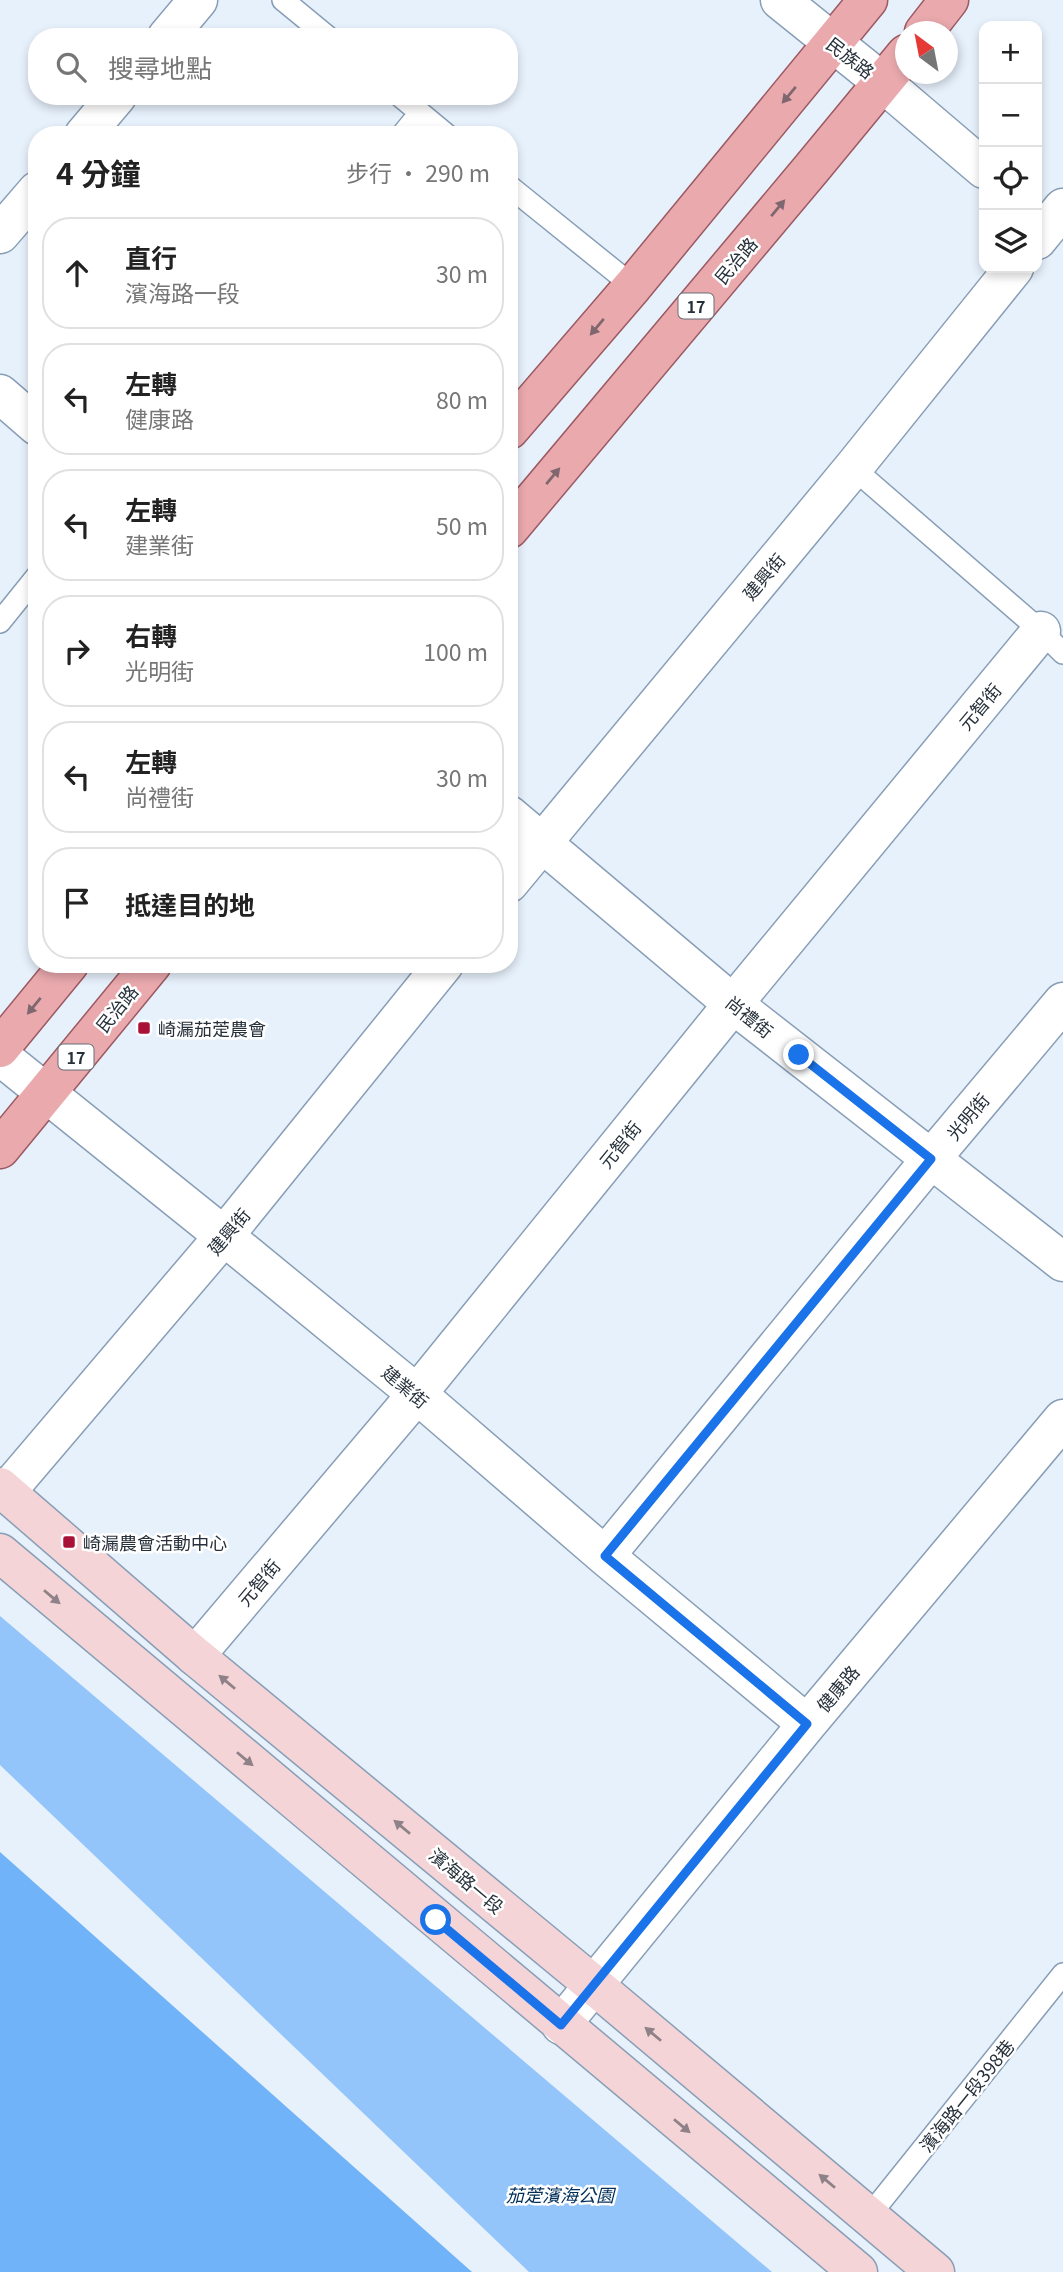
<!DOCTYPE html>
<html lang="zh-TW">
<head>
<meta charset="utf-8">
<style>
	body { margin:0; font-family:Georgia,"Noto Sans TC",serif; background:#f2f2f2; color:#222 }
	.controls { position:absolute; right:21px; top:21px; display:grid; overflow:hidden; border-radius:14px; box-shadow:0 4px 10px #0003 }
	.controls button { width:63px; height:63px; display:grid; place-items:center; padding:0; border:0; border-bottom:2px solid #e0e0e0; background:#fff; color:#222; font:35px sans-serif }
	.compass { position:absolute; left:895px; top:21px; width:63px; height:63px; border-radius:50%; background:#fff; box-shadow:0 4px 10px #0003; rotate:328deg }
	.stop { position:absolute; width:21px; height:21px; margin:-16px; border:5px solid #1a73e8; border-radius:50%; background:#fff }
	.stop.end { background:#1a73e8; border-color:#fff; box-shadow:0 2px 7px #0008 }
	.list { margin:0; padding:0; list-style:none }
	h2 { display:flex; justify-content:space-between; align-items:center; height:91px; margin:0; padding:0 28px; font-size:30px }
	h2 small { font-size:23px; font-weight:400; color:#767676 }
	.list li { display:grid; grid-template-columns:46px 1fr auto; gap:21px; align-items:center; box-sizing:border-box; height:112px; margin:0 14px 14px; padding:0 14px; border:2px solid #e0e0e0; border-radius:28px }
	.list b { display:block; font-size:26px; white-space:nowrap }
	.list p { margin:0; font-size:23px; white-space:nowrap; color:#767676 }
	.list em { font-size:23px; font-style:normal; color:#767676 }
	.icon { flex:none; width:38px; height:38px; fill:none; stroke:currentColor; stroke-width:2; stroke-linecap:round; stroke-linejoin:round }
	.map { position:relative; flex:none; width:1063px; height:2272px; overflow:hidden }
	.search { position:absolute; background:#fff; box-shadow:0 4px 10px #0003; left:28px; top:28px; width:490px; height:77px; display:flex; align-items:center; gap:18px; box-sizing:border-box; padding:0 24px; border-radius:28px; color:#767676; font-size:26px }
	.panel { position:absolute; background:#fff; box-shadow:0 4px 10px #0003; left:28px; top:126px; width:490px; height:847px; border-radius:28px }
	.map>svg:first-child { display:block }
	.green { fill:#93c5fa }
	.water { fill:#71b3f8 }
	.lines { fill:none; stroke-linecap:round; stroke-linejoin:round }
	.lane-casing { stroke:#879eb6; stroke-width:24 }
	.street-casing { stroke:#879eb6; stroke-width:41 }
	.secondary-casing { stroke:#879eb6; stroke-width:41 }
	.primary-casing { stroke:#9b5962; stroke-width:41 }
	.lane { stroke:#fff; stroke-width:21 }
	.street { stroke:#fff; stroke-width:38 }
	.secondary { stroke:#f4d4d6; stroke-width:38 }
	.primary { stroke:#e9a9ad; stroke-width:38 }
	.oneway { fill:#7e676e }
	.oneway2 { fill:#8e8288 }
	.route { stroke:#1a73e8; stroke-width:9 }
	.poi-dot { fill:#a91136; stroke:#fff; stroke-width:2.5 }
	.labels { text-anchor:middle; dominant-baseline:central; stroke-width:5; stroke-linejoin:round; paint-order:stroke }
	.shield { fill:#fff; stroke:#686f76; stroke-width:2 }
	.shield-label { font-size:16px; font-weight:bold; fill:#27313b }
	.street-label { font-size:18px; fill:#27313b; stroke:#fff }
	.poi-label { font-size:18px; fill:#27313b; stroke:#fff; text-anchor:start }
	.park-label { font-size:18px; font-style:italic; fill:#002f59; stroke:#fff }
</style>
</head>
<body>
<div class="map">
<svg width="1063" height="2272" viewBox="0 0 1063 2272">
	<rect width="100%" height="100%" fill="#e7f1fc"/>
	<path class="green" d="M0,1616l772,656h-243l-529,-507z"/>
	<path class="water" d="M0,1852l472,420h-472z"/>
	<g class="lines">
		<g class="lane-casing">
			<path id="lane" d="M283,0l45,37
				M400,96l47,39
				M402,135l18,-22
				M509,186l124,100
				M853,468l188,163 22,22
				M0,622l37,-46
				M869,2216l194,-242"/>
		</g>
		<g class="street-casing">
			<path id="street" d="M780,0l102,82 102,87
				M167,37l31,-37
				M84,135l33,-39
				M0,234l37,-43
				M1037,240l26,-32
				M0,394l37,32
				M509,815l224,189 330,258
				M509,883l344,-415 161,-200
				M0,1056l224,180 193,158 188,162 202,168
				M6,1492l218,-256 220,-272
				M605,1556l326,-397 132,-157
				M195,1656l222,-262 316,-390 308,-373
				M561,2025l246,-301 256,-305"/>
		</g>
		<g class="secondary-casing">
			<path id="secondary" d="M0,1487l195,169 400,330 340,286
				M0,1553l858,719"/>
		</g>
		<g class="primary-casing">
			<path id="primary" d="M924,32l25,-32
				M509,430l124,-144 235,-286
				M509,529l303,-361 94,-114
				M0,1048l69,-84
				M0,1149l152,-185"/>
		</g>
		<use href="#lane" class="lane"/>
		<use href="#street" class="street"/>
		<use href="#secondary" class="secondary"/>
		<use href="#primary" class="primary"/>
	</g>
	<defs><path id="oneway-solid" d="M-6-.8H1V-3.2L6.5 0L1 3.2V.8H-6Z" transform="scale(1.75)"/></defs>
	<g class="oneway">
		<use href="#oneway-solid" transform="translate(789 95) rotate(130)"/>
		<use href="#oneway-solid" transform="translate(778 208) rotate(-50)"/>
		<use href="#oneway-solid" transform="translate(597 327) rotate(130)"/>
		<use href="#oneway-solid" transform="translate(553 476) rotate(-50)"/>
		<use href="#oneway-solid" transform="translate(34 1006) rotate(129)"/>
	</g>
	<g class="oneway2">
		<use href="#oneway-solid" transform="translate(52 1597) rotate(40)"/>
		<use href="#oneway-solid" transform="translate(227 1682) rotate(-140)"/>
		<use href="#oneway-solid" transform="translate(245 1759) rotate(40)"/>
		<use href="#oneway-solid" transform="translate(402 1827) rotate(-140)"/>
		<use href="#oneway-solid" transform="translate(653 2034) rotate(-140)"/>
		<use href="#oneway-solid" transform="translate(682 2126) rotate(40)"/>
		<use href="#oneway-solid" transform="translate(827 2181) rotate(-140)"/>
	</g>
	<g class="lines">
		<path class="route" d="M436,1920l125,105 246,-301 -202,-168 326,-397 -132,-104"/>
	</g>
	<g class="poi-dot">
		<rect x="137" y="1021" width="14" height="14" rx="3.5"/>
		<rect x="62" y="1535" width="14" height="14" rx="3.5"/>
	</g>
	<g class="labels">
		<g class="shield">
			<rect x="678.5" y="293.5" width="35" height="25" rx="5"/>
			<rect x="58.5" y="1044.5" width="35" height="25" rx="5"/>
		</g>
		<g class="shield-label">
			<text x="696" y="306">17</text>
			<text x="76" y="1057">17</text>
		</g>
		<g class="street-label">
			<text transform="translate(851 57) rotate(38)">民族路</text>
			<text transform="translate(735 260) rotate(-50)">民治路</text>
			<text transform="translate(763 576) rotate(-50)">建興街</text>
			<text transform="translate(979 706) rotate(-50)">元智街</text>
			<text transform="translate(116 1008) rotate(-51)">民治路</text>
			<text transform="translate(750 1016) rotate(39)">尚禮街</text>
			<text transform="translate(967 1116) rotate(-50)">光明街</text>
			<text transform="translate(619 1144) rotate(-51)">元智街</text>
			<text transform="translate(228 1231) rotate(-50)">建興街</text>
			<text transform="translate(406 1386) rotate(40)">建業街</text>
			<text transform="translate(258 1582) rotate(-50)">元智街</text>
			<text transform="translate(837 1688) rotate(-50)">健康路</text>
			<text transform="translate(467 1880) rotate(40)">濱海路一段</text>
			<text transform="translate(966 2095) rotate(-51)">濱海路一段398巷</text>
		</g>
		<g class="poi-label">
			<text x="158" y="1028">崎漏茄萣農會</text>
			<text x="83" y="1542">崎漏農會活動中心</text>
		</g>
		<g class="park-label">
			<text x="560" y="2194">茄萣濱海公園</text>
		</g>
	</g>
</svg>
<div class="controls">
<button>+</button>
<button>−</button>
<button><svg class="icon" aria-label="locate" viewBox="0 0 24 24"><circle cx="12" cy="12" r="6"/><path d="M12 2v4M12 18v4M2 12h4M18 12h4"/></svg></button>
<button><svg class="icon" aria-label="layers" viewBox="0 0 24 24"><path d="M12 4l9 5-9 5-9-5zM3 14l9 5 9-5"/></svg></button>
</div>
<svg class="compass" viewBox="-18 -18 36 36"><path d="M0-13l5 13h-10z" fill="#e53935"/><path d="M0 13l5-13h-10z" fill="#767676"/></svg>
<div class="stop" style="left:436px;top:1920px"></div>
<div class="stop end" style="left:799px;top:1055px"></div>
<div class="search"><svg class="icon" aria-label="search" viewBox="0 0 24 24"><circle cx="10" cy="10" r="6"/><path d="M15 15l6 6"/></svg>搜尋地點</div>
<section class="panel">
<h2>4 分鐘<small>步行 · 290 m</small></h2>
<ul class="list">
<li><svg class="icon" aria-label="ahead" viewBox="0 0 24 24"><path d="M12 20V5M6 11l6-6 6 6"/></svg><div><b>直行</b><p>濱海路一段</p></div><em>30 m</em></li>
<li><svg class="icon" aria-label="left" viewBox="0 0 24 24"><path d="M17 20v-9H6M10 6l-5 5 5 5"/></svg><div><b>左轉</b><p>健康路</p></div><em>80 m</em></li>
<li><svg class="icon" aria-label="left" viewBox="0 0 24 24"><path d="M17 20v-9H6M10 6l-5 5 5 5"/></svg><div><b>左轉</b><p>建業街</p></div><em>50 m</em></li>
<li><svg class="icon" aria-label="right" viewBox="0 0 24 24"><path d="M7 20v-9h11M14 6l5 5-5 5"/></svg><div><b>右轉</b><p>光明街</p></div><em>100 m</em></li>
<li><svg class="icon" aria-label="left" viewBox="0 0 24 24"><path d="M17 20v-9H6M10 6l-5 5 5 5"/></svg><div><b>左轉</b><p>尚禮街</p></div><em>30 m</em></li>
<li><svg class="icon" aria-label="arrive" viewBox="0 0 24 24"><path d="M6 21V4h12l-3 4 3 4H6"/></svg><div><b>抵達目的地</b></div></li>
</ul>
</section>
</div>
</body>
</html>
